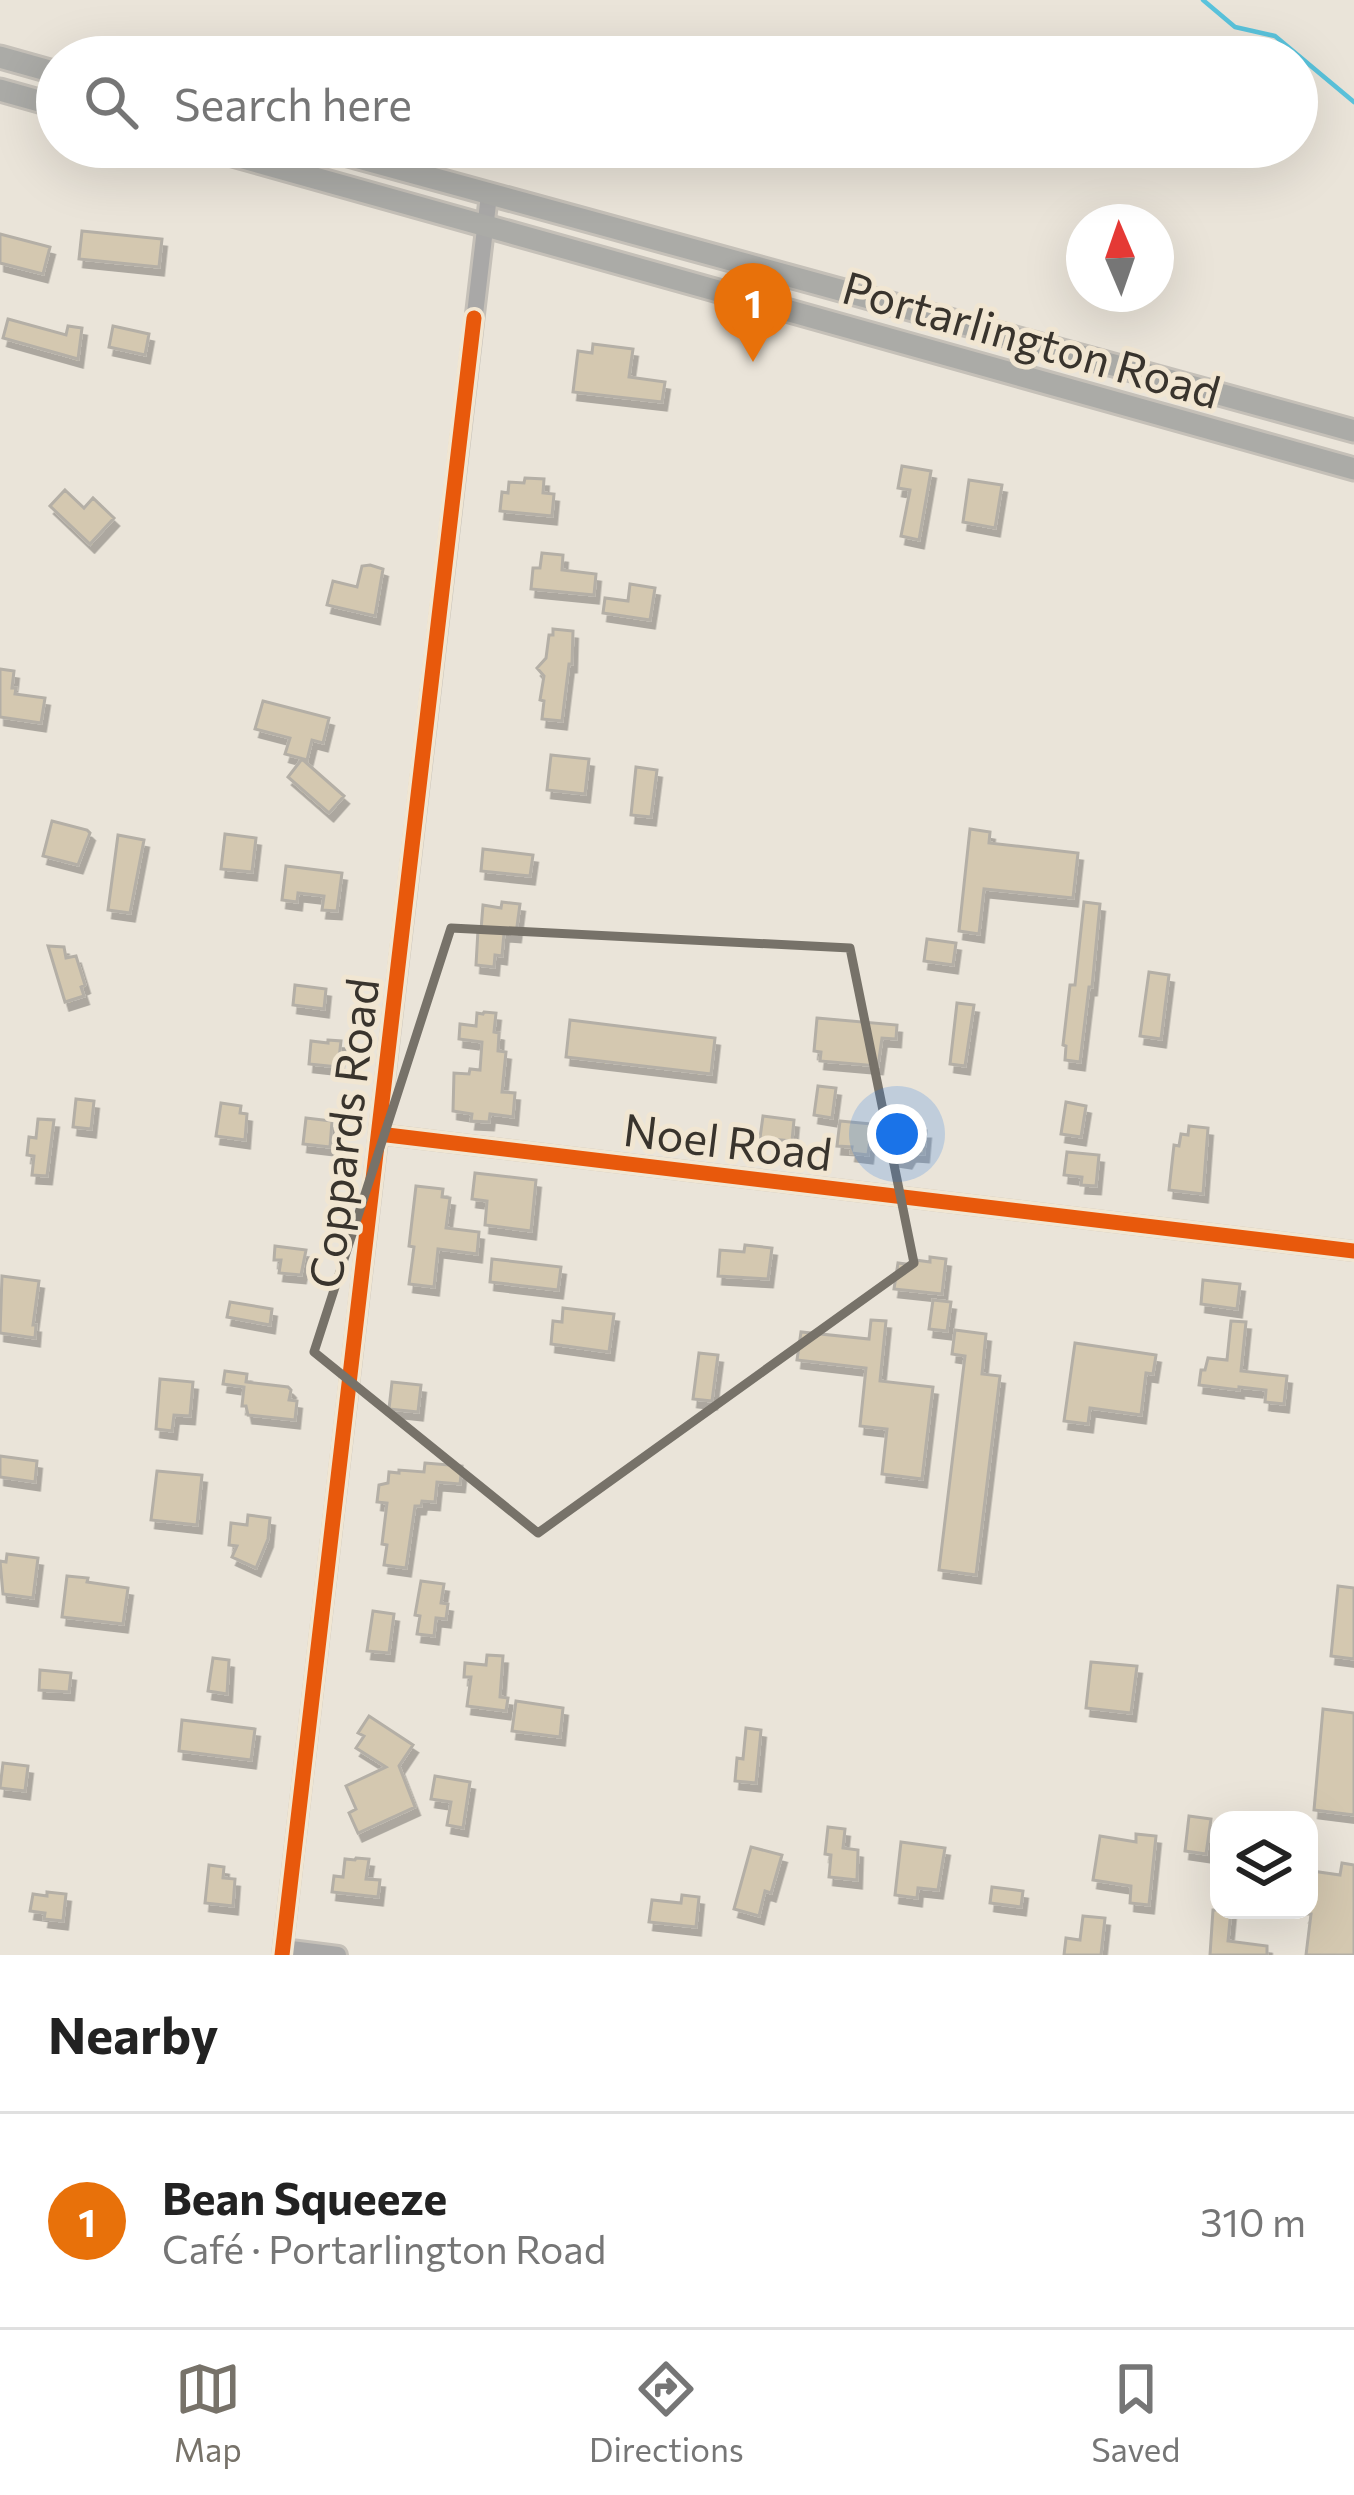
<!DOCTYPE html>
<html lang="en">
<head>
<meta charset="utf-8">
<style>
	body { margin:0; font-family:Commissioner,sans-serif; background:#f6f6f6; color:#222 }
	.controls { position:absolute; right:36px; bottom:36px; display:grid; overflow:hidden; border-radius:24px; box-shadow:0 12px 48px #0002 }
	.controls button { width:108px; height:108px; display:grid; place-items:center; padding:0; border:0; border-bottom:3px solid #e0e0e0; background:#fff; color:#222; font:60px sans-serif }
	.compass { position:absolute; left:1066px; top:204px; width:108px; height:108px; border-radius:50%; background:#fff; box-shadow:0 12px 48px #0002; rotate:358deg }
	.you { position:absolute; left:897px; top:1134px; width:42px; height:42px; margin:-30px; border:9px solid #fff; border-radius:50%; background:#1a73e8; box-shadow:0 0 0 18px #1a73e833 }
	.badge { display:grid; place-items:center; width:78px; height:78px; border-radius:50%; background:#777269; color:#fff; font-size:39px; font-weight:700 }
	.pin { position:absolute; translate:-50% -99px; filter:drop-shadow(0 3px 6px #0008) }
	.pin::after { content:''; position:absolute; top:63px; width:42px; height:36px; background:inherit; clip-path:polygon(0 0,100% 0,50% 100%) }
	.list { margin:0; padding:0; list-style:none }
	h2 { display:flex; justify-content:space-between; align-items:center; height:156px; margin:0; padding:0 48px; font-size:51px }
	h2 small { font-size:39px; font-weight:400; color:#767676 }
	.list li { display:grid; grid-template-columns:78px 1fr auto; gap:36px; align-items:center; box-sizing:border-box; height:216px; padding:0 48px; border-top:3px solid #e0e0e0 }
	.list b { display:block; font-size:45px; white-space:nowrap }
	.list p { margin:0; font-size:39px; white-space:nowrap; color:#767676 }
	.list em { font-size:39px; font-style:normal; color:#767676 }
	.icon { flex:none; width:66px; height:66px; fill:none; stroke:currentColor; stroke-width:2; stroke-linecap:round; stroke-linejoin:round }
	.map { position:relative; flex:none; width:1354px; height:1955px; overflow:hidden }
	.search { position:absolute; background:#fff; box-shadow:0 12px 48px #0002; left:36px; right:36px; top:36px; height:132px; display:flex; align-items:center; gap:30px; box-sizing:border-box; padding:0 42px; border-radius:66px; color:#767676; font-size:45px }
	.sheet { height:372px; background:#fff }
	nav { display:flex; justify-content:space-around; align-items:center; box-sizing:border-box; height:168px; border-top:3px solid #e0e0e0; background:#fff; font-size:33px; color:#767676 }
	nav a { display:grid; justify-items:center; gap:6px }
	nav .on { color:#777269 }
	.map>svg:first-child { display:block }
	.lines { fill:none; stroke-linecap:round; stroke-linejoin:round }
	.stream { stroke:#5ac3dc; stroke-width:4.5 }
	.building { fill:#d4c8b0; stroke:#b4afa6; stroke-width:3; filter:url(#shadow) }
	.minor-casing { stroke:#c5c0b8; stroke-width:22 }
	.major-casing { stroke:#c5c0b8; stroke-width:27 }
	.minor { stroke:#a9a8a7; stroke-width:16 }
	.major { stroke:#ababa7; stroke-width:21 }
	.cycleway-casing { stroke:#f1e6d2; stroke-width:22 }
	.cycleway { stroke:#e8590c; stroke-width:15 }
	.marked { fill:none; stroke:#777269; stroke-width:9; stroke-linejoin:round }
	.labels { text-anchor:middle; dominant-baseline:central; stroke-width:10; stroke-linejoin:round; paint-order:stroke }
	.street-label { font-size:45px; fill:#39342d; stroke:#f1e6d2 }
</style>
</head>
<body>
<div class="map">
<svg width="1354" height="1955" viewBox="0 0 1354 1955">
	<defs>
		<filter id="shadow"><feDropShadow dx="4.5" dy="8" stdDeviation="0" flood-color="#0004"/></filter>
	</defs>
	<rect width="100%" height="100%" fill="#eae4d9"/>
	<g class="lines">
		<path class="stream" d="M1203,0l32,27 40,9 79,66"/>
	</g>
	<path class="building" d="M82,231l80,8 -3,28 -80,-8z
		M0,234l50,13 -7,27 -43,-11z
		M8,319l58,16 2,-9 14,2 -4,31 -75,-21z
		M113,326l36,8 -4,21 -36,-8z
		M593,344l40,5 -4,28 36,5 -3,20 -89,-10 5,-41 14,2z
		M902,466l29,5 -12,69 -18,-4 9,-46 -12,-2z
		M525,478l19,1 -1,14 11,1 -2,22 -52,-5 2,-19 6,1 1,-11 15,1z
		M969,480l33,5 -7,43 -32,-6z
		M65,490l19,18 9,-10 21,20 -24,26 -40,-38z
		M542,553l21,2 -1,15 34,4 -2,21 -63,-6 2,-21h7z
		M370,565l13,4 -8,47 -48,-11 6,-24 24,6 5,-21z
		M630,584l25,4 -5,32 -47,-7 2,-15 23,3z
		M553,629l20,2 -1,33h-3l-7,57 -20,-2 2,-18 -4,-1 4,-24 -7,-8 9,-10 3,-23h4z
		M0,669l14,2 -2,17h4l-1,6 30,4 -4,25 -41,-6z
		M263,701l66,17 -6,25 -11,-3 -5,20 -22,-6 5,-16 -35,-9z
		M551,755l38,4 -4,35 -38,-4z
		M302,759l42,37 -15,17 -41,-36z
		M636,767l21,3 -6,47 -20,-2z
		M52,821l35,9 3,3 -12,32 -35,-9z
		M970,829l20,3 -1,11 89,10 -5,45 -89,-9 -5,45 -20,-3z
		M225,834l31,4 -4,34 -31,-3z
		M118,835l26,5 -14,73 -22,-3z
		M483,849l50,6 -3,21 -49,-5z
		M286,866l56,7 -5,38 -15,-1 2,-14 -26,-3 -1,9 -15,-2z
		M502,902l18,2 -4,30 -12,-1 -2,23 -7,-1 -1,12 -18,-2 2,-35h3l2,-25 18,3z
		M1084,902l16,2 -8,83h-3l-9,75 -15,-2 1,-14 -3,-1 7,-60h5z
		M927,939l29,4 -3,22 -29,-4z
		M48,946l16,1 2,11 10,-2 9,29 -4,2 3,9 -19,6z
		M1149,972l20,3 -8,64 -21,-3z
		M295,985l31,4 -2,20 -31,-4z
		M957,1003l17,2 -9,61 -15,-2z
		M484,1012l12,1 -2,19 5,1 -1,18 8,1 -4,40 13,1 -2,24 -23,-3 -1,8 -18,-1 1,-7 -19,-3 1,-38 15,1 1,-5 10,1 2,-28 -23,-3 1,-15 16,2 1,-13 6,1z
		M817,1018l80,7 -1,14 -14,-1 -4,28 -58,-5 1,-9 -7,-1z
		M570,1020l145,18 -4,36 -145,-17z
		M328,1040l13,1 -3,26 -29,-3 2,-23 17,2z
		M818,1086l18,2 -4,30 -18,-3z
		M76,1099l18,2 -3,28 -18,-2z
		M1066,1102l20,4 -5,31 -20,-3z
		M221,1103l20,3 -1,7 7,1 -2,26 -29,-4z
		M763,1116l31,4 -2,21 -32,-3z
		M306,1118l26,3 -2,26 -27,-3z
		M38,1119l16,1 -7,56 -15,-1 2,-19 -7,-1 2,-18 7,1z
		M840,1121l32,3 -4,31 -17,-2 1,-6 -15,-1z
		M897,1121l16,1 7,4v5h6l-2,23 -13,-1 -4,7 -14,-2z
		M1189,1126l19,2 -5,66 -34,-4 5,-45 5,1 2,-12 7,1z
		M1067,1152l32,3 -3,31 -15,-1 1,-8 -18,-2z
		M475,1173l61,7 -5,51 -46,-6 2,-24 -15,-2z
		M416,1186l27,3 -1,8 8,1 -4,30 33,4 -2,22 -39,-5 -4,38 -25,-3 5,-37 -5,-1z
		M745,1245l27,3 -4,31 -50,-3 2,-26 24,2z
		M275,1246l31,4 -5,25 -22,-2 2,-13h-7z
		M930,1257l16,2 -4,35 -48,-5 4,-26 16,2 1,-5 15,2z
		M492,1259l69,8 -3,23 -68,-8z
		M2,1276l37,5 -6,44h3l-1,13 -35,-5z
		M1203,1280l37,4 -3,25 -36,-5z
		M933,1300l18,2 -4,29 -18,-2z
		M230,1302l42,7 -2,16 -43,-8z
		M563,1308l51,6 -5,38 -58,-8 2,-23 9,1z
		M871,1320l15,1 -6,60 53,6 -11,92 -40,-5 5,-45 -27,-3 6,-58 -69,-8 4,-28 68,7z
		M1231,1321l15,1 -5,49 46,5 -3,28 -19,-2 1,-12 -27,-3v3l-40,-5 2,-15h4l3,-12 19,2z
		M955,1330l31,4 -4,40 18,2 -24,199 -37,-5 26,-214 -13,-2z
		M1075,1343l81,12 -3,19 -7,-1 -5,42 -51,-7 -2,16 -24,-3z
		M699,1353l19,2 -6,46 -19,-2z
		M225,1371l22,3 -1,8 42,5 3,3 -2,10 8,1 -2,19 -47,-5 -2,-9h-4l2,-19 -21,-3z
		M160,1379l33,3 -3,34 -16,-1 -2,16 -16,-2z
		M392,1382l29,3 -3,27 -29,-3z
		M0,1456l37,5 -2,21 -35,-5z
		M425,1463l37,3 -2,18 -23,-2 -2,20 -13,-1 -1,5h-6l-9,62 -22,-3 3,-20 -5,-1 5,-41 -10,-1 2,-17 9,-2 1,-11 10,1v-3l25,2z
		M157,1471l45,4 -5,50 -46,-5z
		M248,1515l22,3 -2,21 -12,29 -24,-11 5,-11 -8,-1 2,-22 16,2z
		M7,1554l31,4 -5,40 -30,-4 -3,-33 6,1z
		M67,1576l21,2 -1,4 41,6 -5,36 -61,-7z
		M421,1581l23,3 -3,19 7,1 -2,15 -10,-1 -2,18 -17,-2 3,-18 -5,-1z
		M1338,1586l16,2v71l-23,-3z
		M373,1611l21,3 -5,39 -22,-2z
		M487,1655l16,1 -3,41 8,1 -2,13 -39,-5 4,-29h-7l1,-14 21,2z
		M213,1658l16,2 -2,34 -19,-3z
		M1091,1662l46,4 -6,47 -45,-5z
		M40,1670l31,3 -2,19 -30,-2z
		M516,1701l47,7 -3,29 -48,-6z
		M1323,1709l31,4v102l-40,-5z
		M369,1716l44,29 -14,21 16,41 -57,26 -9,-20 7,-4 -10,-23 40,-19 -30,-19 8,-12 -6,-3z
		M182,1720l73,9 -4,31 -72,-9z
		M746,1728l15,2 -5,53 -21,-2 2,-23 6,1z
		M3,1763l25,3 -3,25 -25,-3z
		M435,1776l35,6 -7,46 -16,-3 4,-23 -20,-3z
		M1189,1816l22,3 -5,35 -21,-3z
		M828,1827l17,2 -2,19 15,2 -1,30 -28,-3 2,-22 -6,-1z
		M1136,1834l20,2 -7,69 -19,-2 1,-17 -38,-6 7,-44 36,6z
		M901,1842l44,6 -7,42 -20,-2 -1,10 -22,-3z
		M751,1847l31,8 -11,38 -6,-2 -6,25 -25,-7z
		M356,1858l13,1 -3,20 14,1 -2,17 -46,-5 2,-16 9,1 2,-18 10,1z
		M1342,1863l12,2v90h-48l5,-41h-5l3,-4 3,-39 28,4z
		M209,1865l15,2 -1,11 12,1 -2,27 -28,-3z
		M992,1887l31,4 -2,16 -31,-4z
		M47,1892l19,2 -3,27 -19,-2 1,-6 -15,-2 3,-17 14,2z
		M682,1895l17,2 -3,30 -47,-5 3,-22 29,3z
		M1213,1910h18l-3,31 39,5v9h-57z
		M1083,1916l22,2 -4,37h-37l2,-17 14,2z"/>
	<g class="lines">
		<g class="minor-casing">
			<path id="minor" d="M379,1134l975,117
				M283,1948l55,7
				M282,1955l207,-1760"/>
		</g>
		<g class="major-casing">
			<path id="major" d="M0,57l57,16
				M0,90l57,16
				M204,147l1150,322
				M319,147l1035,284"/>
		</g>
		<use href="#minor" class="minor"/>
		<use href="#major" class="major"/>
		<g class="cycleway-casing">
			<path id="cycleway" d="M379,1134l975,117
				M282,1955l192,-1637"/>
		</g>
		<use href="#cycleway" class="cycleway"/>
	</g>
	<path class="marked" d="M451,928l399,20 64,315 -376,270 -224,-181z"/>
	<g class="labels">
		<g class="street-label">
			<text transform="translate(1032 338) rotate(16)">Portarlington Road</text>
			<text transform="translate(342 1133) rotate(-83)">Coppards Road</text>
			<text transform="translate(728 1140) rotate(7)">Noel Road</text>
		</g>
	</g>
</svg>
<div class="controls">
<button><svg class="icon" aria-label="layers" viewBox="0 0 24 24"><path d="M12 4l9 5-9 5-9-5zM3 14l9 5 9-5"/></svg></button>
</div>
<svg class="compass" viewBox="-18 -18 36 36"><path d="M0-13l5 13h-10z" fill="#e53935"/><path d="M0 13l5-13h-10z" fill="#767676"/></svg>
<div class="you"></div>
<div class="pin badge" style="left:753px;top:362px;background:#e8710a">1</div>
<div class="search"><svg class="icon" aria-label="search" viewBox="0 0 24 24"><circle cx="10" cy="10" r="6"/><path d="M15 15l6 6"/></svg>Search here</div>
</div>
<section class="sheet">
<h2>Nearby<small></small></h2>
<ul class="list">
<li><span class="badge" style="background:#e8710a">1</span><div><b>Bean Squeeze</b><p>Café · Portarlington Road</p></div><em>310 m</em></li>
</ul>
</section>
<nav>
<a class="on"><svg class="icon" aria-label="map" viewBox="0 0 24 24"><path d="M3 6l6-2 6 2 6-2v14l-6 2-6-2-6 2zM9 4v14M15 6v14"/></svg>Map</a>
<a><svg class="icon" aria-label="directions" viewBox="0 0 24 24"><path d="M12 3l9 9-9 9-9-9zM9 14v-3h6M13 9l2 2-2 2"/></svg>Directions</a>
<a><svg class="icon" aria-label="saved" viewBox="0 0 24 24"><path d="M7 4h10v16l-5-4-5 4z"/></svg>Saved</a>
</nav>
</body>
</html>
